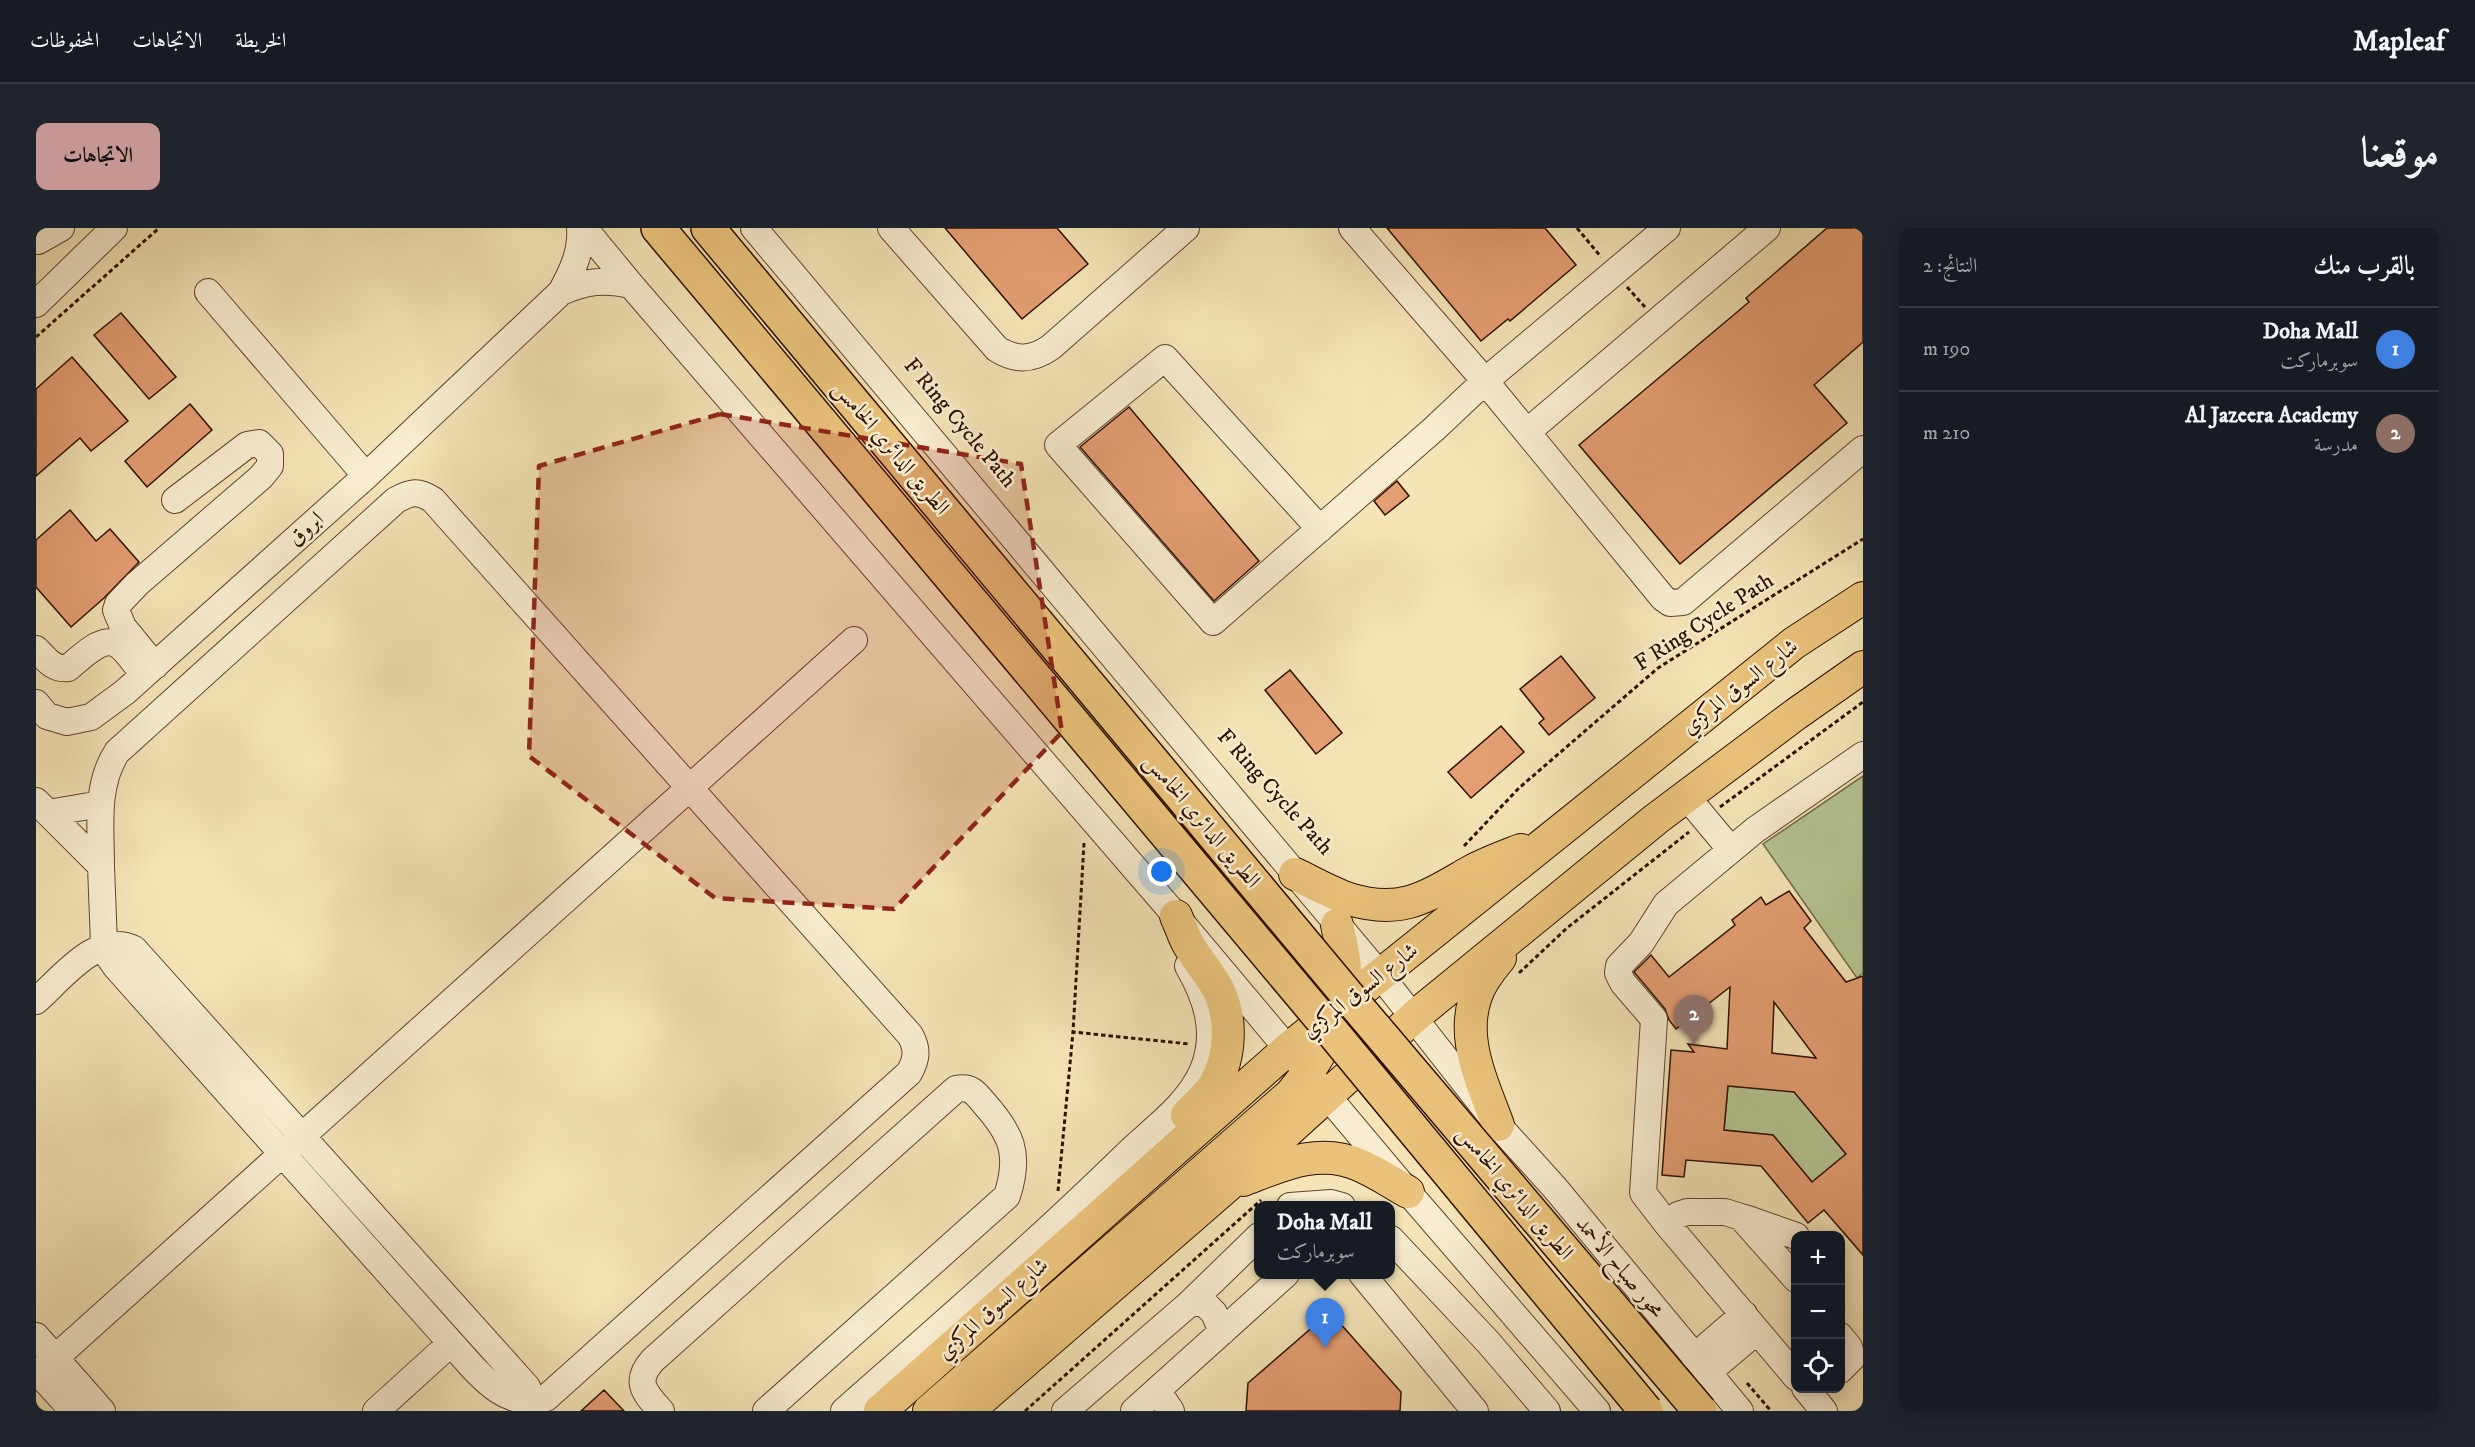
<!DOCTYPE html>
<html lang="ar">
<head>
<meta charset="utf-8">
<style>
	body { margin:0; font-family:"IM FELL DW Pica",Amiri,serif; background:#20242c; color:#f1f3f6; direction:rtl }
	.controls { position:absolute; right:18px; bottom:18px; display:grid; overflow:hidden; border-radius:12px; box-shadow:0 3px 15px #0003 }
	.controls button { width:54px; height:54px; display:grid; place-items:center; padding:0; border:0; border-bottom:2px solid #363941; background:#171b24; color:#f1f3f6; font:30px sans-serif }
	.you { position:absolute; left:1126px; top:644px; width:21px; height:21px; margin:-15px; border:4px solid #fff; border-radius:50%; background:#1a73e8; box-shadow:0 0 0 9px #1a73e833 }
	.badge { display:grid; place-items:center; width:39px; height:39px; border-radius:50%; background:#c59692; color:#fff; font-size:20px; font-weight:700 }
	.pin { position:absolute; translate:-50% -50px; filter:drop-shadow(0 2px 3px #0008) }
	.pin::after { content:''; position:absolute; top:32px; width:21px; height:18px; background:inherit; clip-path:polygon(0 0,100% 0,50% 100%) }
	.popup { position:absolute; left:1218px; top:973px; width:141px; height:78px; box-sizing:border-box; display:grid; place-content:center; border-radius:12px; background:#171b24; filter:drop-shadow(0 2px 4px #0005); font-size:20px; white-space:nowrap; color:#9ea1a6 }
	.popup b { font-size:22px; color:#f1f3f6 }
	.popup::after { content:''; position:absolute; left:50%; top:100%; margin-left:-12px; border:12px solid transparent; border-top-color:#171b24 }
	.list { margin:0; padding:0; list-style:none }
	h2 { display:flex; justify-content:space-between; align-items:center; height:78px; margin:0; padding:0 24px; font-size:26px }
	h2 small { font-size:20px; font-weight:400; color:#9ea1a6 }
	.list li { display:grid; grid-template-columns:39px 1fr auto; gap:18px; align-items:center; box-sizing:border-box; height:84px; padding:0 24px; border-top:2px solid #363941 }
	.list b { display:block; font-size:22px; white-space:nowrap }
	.list p { margin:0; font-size:20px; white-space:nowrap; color:#9ea1a6 }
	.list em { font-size:20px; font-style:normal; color:#9ea1a6 }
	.icon { flex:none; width:33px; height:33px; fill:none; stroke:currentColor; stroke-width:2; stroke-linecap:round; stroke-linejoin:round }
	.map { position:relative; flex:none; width:1827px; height:1183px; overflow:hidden; direction:ltr; border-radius:12px }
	header { display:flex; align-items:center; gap:36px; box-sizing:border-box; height:84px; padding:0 30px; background:#171b24; border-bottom:2px solid #363941 }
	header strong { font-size:28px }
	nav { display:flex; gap:33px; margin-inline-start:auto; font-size:21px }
	.intro { display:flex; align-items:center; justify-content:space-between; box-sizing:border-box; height:144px; padding:0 36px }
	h1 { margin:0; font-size:42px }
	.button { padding:15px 27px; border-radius:12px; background:#c59692; color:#111; font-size:21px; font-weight:700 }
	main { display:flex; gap:36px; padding:0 36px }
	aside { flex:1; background:#171b24; border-radius:12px; box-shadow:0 3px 15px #0003 }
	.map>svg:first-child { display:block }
	.green { fill:#b5c593; stroke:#726a4a; stroke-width:1.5 }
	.building { fill:#e49e73; stroke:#2e0f00; stroke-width:1.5; fill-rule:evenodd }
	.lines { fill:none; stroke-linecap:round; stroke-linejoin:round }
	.minor-casing { stroke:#60442e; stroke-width:28 }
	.major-casing { stroke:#2e0f00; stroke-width:34 }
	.highway-casing { stroke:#2e0f00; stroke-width:36 }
	.path { stroke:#2e0f00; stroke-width:3; stroke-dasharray:4.5 3; stroke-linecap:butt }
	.minor { stroke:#f8edd0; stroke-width:26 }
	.major { stroke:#eac27b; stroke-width:32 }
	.highway { stroke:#eac27b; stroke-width:33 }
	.highway-bridge-casing { stroke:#2e0f00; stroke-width:36; stroke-linecap:butt }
	.highway-bridge { stroke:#eac27b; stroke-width:33 }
	.marked { fill:#8f2418; fill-opacity:0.2; stroke:#8f2418; stroke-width:4.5; stroke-dasharray:12 8; stroke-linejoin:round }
	.labels { text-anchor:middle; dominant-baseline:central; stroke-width:5; stroke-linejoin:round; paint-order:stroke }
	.street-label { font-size:22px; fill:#2e0f00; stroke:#f8edd0 }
</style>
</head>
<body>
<header>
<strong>Mapleaf</strong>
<nav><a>الخريطة</a><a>الاتجاهات</a><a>المحفوظات</a></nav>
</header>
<div class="intro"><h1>موقعنا</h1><a class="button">الاتجاهات</a></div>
<main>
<aside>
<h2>بالقرب منك<small>النتائج: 2</small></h2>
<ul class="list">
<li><span class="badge" style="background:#3f7fe0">1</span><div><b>Doha Mall</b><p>سوبرماركت</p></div><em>190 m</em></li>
<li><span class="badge" style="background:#8d6e63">2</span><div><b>Al Jazeera Academy</b><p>مدرسة</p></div><em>210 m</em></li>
</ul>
</aside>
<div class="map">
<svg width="1827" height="1183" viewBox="0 0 1827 1183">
	<rect width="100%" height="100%" fill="#f4e4b6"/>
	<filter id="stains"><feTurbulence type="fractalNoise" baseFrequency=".00333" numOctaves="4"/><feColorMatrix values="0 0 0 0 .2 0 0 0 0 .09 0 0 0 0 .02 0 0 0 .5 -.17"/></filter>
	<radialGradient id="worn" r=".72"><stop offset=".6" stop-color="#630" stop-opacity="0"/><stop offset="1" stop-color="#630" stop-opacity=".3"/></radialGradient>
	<path class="green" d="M1827,548v197l-6,5 -94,-134z
		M1692,858l66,5 52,63 -34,28 -39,-47 -49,-5z"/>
	<path class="building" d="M909,0h112l31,36 -66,55z
		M1351,0h158l31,37 -66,56 -2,-2 -27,22z
		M1791,0h36v114l-49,43 33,38 -167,141 -101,-119 170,-143 -3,-4z
		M85,85l55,64 -27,22 -55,-64z
		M36,129l56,64 -37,30 -11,-13 -44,38v-87z
		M154,176l22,26 -65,57 -22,-26z
		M1093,179l130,154 -45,40 -134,-154z
		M1361,253l12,15 -24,19 -11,-14z
		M34,282l26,31 14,-12 29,33 -35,36 -33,29 -35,-40v-47z
		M1525,428l34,42 -46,37 -10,-12 5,-4 -24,-30z
		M1254,442l52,63 -26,21 -51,-64z
		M1465,498l23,26 -53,46 -23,-26z
		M1753,663l22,30 -7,7 42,54 17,-6v279l-39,-45 -16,13 -47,-57 -75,-6 -2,17 -22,-2 9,-125 23,2 -6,-8 39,5 3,-62 -54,42 -7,-9 -4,-11 -31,-37 17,-17 18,22 66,-52 -3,-5 29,-23 5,8zM1738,774l42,56 -44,-5zM1692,858l66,6 52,62 -34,28 -39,-47 -49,-5z
		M1294,1084l71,80 -1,19h-154l2,-28z
		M568,1162l20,21h-43z"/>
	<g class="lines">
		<g class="minor-casing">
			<path id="minor" d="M548,0l47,57 545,631 232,276 189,219
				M718,0l626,747 118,150 57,63 185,223
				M855,0l106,121c19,12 36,11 54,-2l135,-119
				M1316,0l133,153 178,217 7,5 13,-1 180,-153
				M2,13l23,-13
				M172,64l158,184
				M525,64c25,-11 44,-13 70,-7
				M0,76l78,-76
				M1491,204l240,-204
				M1284,301l-155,-171 -107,87 155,177 221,-193 51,-48 182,-153
				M0,421c10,10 17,21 32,19 12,-9 34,-34 50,-23 8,5 14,15 20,22
				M119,438l-32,-39 -7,-17 2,-6 19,-20 124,-107 9,-11v-12l-11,-11 -12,2 -72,55
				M0,475l11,13 20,6 24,-5 34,-25 241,-216 195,-184c11,-20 21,-41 19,-64
				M1650,568l45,54
				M0,573l65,65 3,79 3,9 9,13 335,376c25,27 52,68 95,55l363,-325c8,-14 9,-24 1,-38l-477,-535c-15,-10 -22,-8 -37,0l-279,252c-22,34 -16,76 -16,114
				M12,585l53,-9
				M0,773c26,-23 61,-70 98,-52l393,438 6,16 -2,8
				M1254,978l41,-3 11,3
				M1709,990l51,18
				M1631,996l11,-9 9,-3h38l16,5 55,62
				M1355,1011l97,103 59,69
				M1326,1046l113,137
				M1153,1076l70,-68
				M0,1108l66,75
				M1804,1108l9,11 3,11 -12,12
				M1658,1129l50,-43
				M19,1130l799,-718
				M0,1142l37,41
				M1671,1145l50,-42
				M1760,1149l-129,-153 -24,-31 11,-174 -31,-36 -5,-10 1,-7 22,-23 25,-39 89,-74 108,-75
				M1769,1160l19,23
				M1121,1162l14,21
				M340,1183l75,-68
				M625,1183c-16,-18 -28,-29 -8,-51l303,-271c14,-3 19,3 27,13 28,31 38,51 24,94l-241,215
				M808,1183c94,-83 190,-166 280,-254 28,-28 63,-50 79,-87 15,-37 4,-71 -15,-104
				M1029,1183l124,-107 14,-2 11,11 8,19
				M1098,1183l152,-137"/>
		</g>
		<g class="major-casing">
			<path id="major" d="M1259,646c17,8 36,19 54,25 53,16 77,-2 121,-27 16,-9 33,-15 51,-22
				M1140,688c4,9 7,18 11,26 9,17 22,30 31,47 14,28 13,67 -3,95 -7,11 -18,21 -28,31
				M1462,897c-17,-46 -43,-97 -15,-144 5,-8 11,-16 17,-23
				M1207,952c37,-14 76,-33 116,-15 17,7 33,18 49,27
				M844,1183l408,-362 506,-406 69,-45
				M893,1183l362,-317c30,-36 52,-75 54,-123 0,-15 -5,-31 -8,-46
				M932,1183l257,-223 189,-171 242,-198 140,-105 67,-47"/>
		</g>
		<g class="highway-casing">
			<path id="highway" d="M622,0l63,75
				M672,0l45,54"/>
		</g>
		<path class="path" d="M1541,0l24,29
			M1591,59l18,20
			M0,109l123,-109
			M1684,579l143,-105
			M1048,615l-11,189 116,12
			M1428,618l55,-58 139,-120 205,-129
			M1483,745l48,-45 122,-96
			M1022,963l15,-159
			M1711,1155l24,28
			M989,1183l236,-211"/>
		<use href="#minor" class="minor"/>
		<use href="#major" class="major"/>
		<use href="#highway" class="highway"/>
		<g class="highway-bridge-casing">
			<path id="highway-bridge" d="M717,54l606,727 341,402
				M685,75l613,731 312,377"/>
		</g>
		<use href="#highway-bridge" class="highway-bridge"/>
	</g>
	<path class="marked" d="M684,186l301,50 41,268 -168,177 -179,-11 -186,-142 10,-290z"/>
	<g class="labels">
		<g class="street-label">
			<text transform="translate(924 195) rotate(50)">F Ring Cycle Path</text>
			<text transform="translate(855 220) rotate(50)">الطريق الدائري الخامس</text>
			<text transform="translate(270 301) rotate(-42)">ابروق</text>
			<text transform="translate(1668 394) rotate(-33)">F Ring Cycle Path</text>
			<text transform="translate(1704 459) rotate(-38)">شارع السوق المركزي</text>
			<text transform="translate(1239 564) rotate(48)">F Ring Cycle Path</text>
			<text transform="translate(1166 593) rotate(50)">الطريق الدائري الخامس</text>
			<text transform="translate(1324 763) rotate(-38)">شارع السوق المركزي</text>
			<text transform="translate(1479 965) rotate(50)">الطريق الدائري الخامس</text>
			<text transform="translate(1584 1039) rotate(50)">محور صباح الأحمد</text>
			<text transform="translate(957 1081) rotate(-42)">شارع السوق المركزي</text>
		</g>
	</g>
	<rect width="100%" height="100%" filter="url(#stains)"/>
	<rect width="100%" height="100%" fill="url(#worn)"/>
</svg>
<div class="controls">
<button>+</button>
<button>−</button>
<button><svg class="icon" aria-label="locate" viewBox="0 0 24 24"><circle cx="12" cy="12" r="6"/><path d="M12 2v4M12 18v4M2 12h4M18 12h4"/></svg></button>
</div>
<div class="you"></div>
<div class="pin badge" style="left:1289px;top:1120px;background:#3f7fe0">1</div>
<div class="popup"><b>Doha Mall</b>سوبرماركت</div>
<div class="pin badge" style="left:1658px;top:817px;background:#8d6e63">2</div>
</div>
</main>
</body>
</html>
